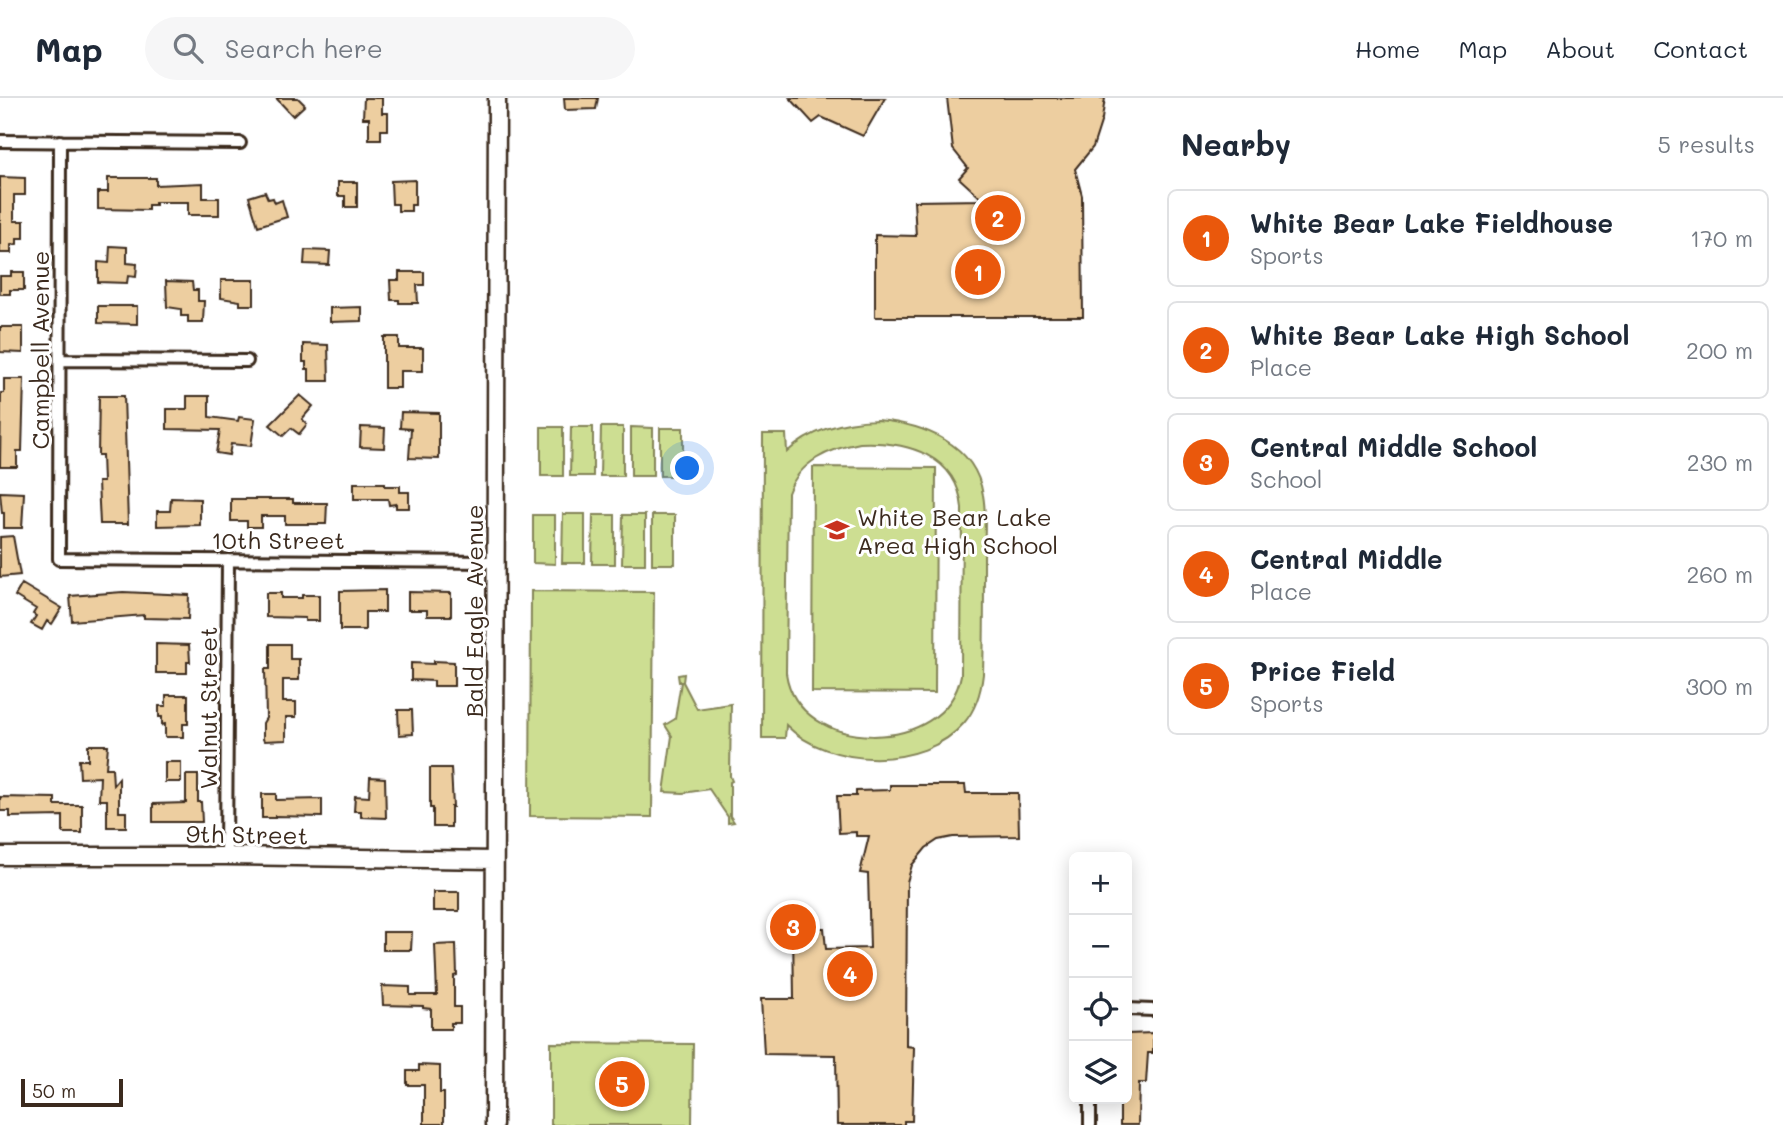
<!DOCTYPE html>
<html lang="en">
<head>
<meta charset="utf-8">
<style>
	body { margin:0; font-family:Mali,sans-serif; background:#f6f6f7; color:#1f2937 }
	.controls { position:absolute; right:21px; bottom:21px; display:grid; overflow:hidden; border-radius:10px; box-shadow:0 4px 18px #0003 }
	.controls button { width:63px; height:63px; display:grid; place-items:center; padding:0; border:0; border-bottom:2px solid #e0e1e3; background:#fff; color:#1f2937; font:35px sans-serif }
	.scale { position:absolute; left:21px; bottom:18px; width:102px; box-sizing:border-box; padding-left:7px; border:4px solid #3b2a1e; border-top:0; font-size:19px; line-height:24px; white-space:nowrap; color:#3b2a1e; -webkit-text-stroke:5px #fff; paint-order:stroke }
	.you { position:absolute; left:688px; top:371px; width:24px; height:24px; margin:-18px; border:5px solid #fff; border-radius:50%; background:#1a73e8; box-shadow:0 0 0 10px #1a73e833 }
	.badge { display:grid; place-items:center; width:46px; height:46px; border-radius:50%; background:#ea580c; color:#fff; font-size:23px; font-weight:700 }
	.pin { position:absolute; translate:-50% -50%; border:4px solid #fff; box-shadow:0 2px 7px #0006 }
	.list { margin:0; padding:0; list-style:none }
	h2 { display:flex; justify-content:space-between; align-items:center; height:91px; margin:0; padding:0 28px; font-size:30px }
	h2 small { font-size:23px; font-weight:400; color:#747a83 }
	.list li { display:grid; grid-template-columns:46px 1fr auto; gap:21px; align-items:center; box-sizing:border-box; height:98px; margin:0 14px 14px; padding:0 14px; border:2px solid #e0e1e3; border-radius:10px }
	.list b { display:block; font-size:26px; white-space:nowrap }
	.list p { margin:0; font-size:23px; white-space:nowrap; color:#747a83 }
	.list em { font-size:23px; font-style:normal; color:#747a83 }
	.icon { flex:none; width:38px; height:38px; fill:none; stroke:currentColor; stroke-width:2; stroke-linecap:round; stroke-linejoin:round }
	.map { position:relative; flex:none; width:1153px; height:1027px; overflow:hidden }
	header { display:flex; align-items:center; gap:42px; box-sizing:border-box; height:98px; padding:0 35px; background:#fff; border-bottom:2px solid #e0e1e3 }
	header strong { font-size:33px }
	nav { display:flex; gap:38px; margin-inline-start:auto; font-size:24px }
	.search { width:490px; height:63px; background:#f6f6f7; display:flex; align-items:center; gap:18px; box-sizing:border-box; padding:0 24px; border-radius:38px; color:#747a83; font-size:26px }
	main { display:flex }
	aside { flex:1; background:#fff }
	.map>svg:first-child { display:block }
	.green { fill:#cdde92; stroke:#848458; stroke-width:2; fill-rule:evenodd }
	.building { fill:#edcea0; stroke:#3b2a1e; stroke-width:2 }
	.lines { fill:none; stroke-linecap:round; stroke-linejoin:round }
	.street-casing { stroke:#3b2a1e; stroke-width:16 }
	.secondary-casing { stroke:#3b2a1e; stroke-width:21 }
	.street { stroke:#fff; stroke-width:10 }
	.secondary { stroke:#fff; stroke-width:16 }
	.labels { text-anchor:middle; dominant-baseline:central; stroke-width:6; stroke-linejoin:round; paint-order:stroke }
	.street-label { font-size:24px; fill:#3b2a1e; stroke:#fff }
	.poi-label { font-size:24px; fill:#3b2a1e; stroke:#fff; text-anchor:start }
</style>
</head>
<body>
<header>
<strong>Map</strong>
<div class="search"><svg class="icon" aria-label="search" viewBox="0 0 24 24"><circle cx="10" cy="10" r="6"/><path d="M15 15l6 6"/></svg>Search here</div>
<nav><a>Home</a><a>Map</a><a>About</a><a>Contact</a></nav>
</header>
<main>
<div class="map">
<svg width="1153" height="1027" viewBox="0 0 1153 1027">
	<rect width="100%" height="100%" fill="#fff"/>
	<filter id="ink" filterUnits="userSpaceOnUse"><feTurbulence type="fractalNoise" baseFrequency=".0143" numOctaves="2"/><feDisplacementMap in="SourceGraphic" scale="14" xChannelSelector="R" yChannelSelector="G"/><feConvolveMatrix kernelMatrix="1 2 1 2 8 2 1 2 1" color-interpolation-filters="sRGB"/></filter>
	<g filter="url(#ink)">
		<path class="green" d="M877,322c46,4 98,23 106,75 4,21 1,43 1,65 0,38 0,76 -1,114 -2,18 -7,35 -19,49 -41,48 -136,45 -178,2l-1,13h-23l1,-304h23l1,18c25,-23 57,-31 90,-32zM860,345c47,-2 97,12 102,65l-1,167c-15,82 -163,81 -175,-2l2,-180c12,-32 41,-44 72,-50z
			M541,329h22v49h-22z
			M571,329h22v49h-23z
			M601,329h22v49h-23z
			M631,329l22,1v48h-22z
			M660,330h23v48h-23z
			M813,369l123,1 -1,225 -123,-1z
			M563,416h22v49h-23z
			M533,417h22v49l-22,-1z
			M593,417h22v49h-23z
			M623,417h22v49h-23z
			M652,417h23v49h-23z
			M531,493l123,1 -2,225 -122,-1z
			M684,576l-1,8 14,27 34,-5 -1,72 2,5 -2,1v34l4,6 -6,1v-6l-19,-28 -26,4 -19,-1 8,-56 -7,-11 10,-6 6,-37h-2l-1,-7z
			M551,945l142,1 -1,81h-141z"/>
		<path class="building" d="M276,0h22l7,7 -12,11z
			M364,0h18v15h6v17h-7v9h-12v-21h-6z
			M564,0h34l-2,11 -31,1z
			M790,0h95l-22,38 -42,-19 -8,6z
			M947,0h158l-3,21 -9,28 -18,22 7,27 1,121h-208v-82l41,1 -2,-35 69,-1 -24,-22 9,-10 -15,-19z
			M0,79l25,1v17h-11v26h10v17h-7v6l-6,1v8h-11z
			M108,80h48v7l47,-2v15h16v17h-31v-13h-33v3h-7v5l-50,-1v-17h10z
			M415,82v25h-4v6h-13v-7h-6l-1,-23z
			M338,84h19v25h-12v-11h-7z
			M265,94l3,7 5,-1 2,5 7,-3 5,17 -29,9 -9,-29z
			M110,148l17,1v16l10,1 -1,13 -8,-1 -1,7 -29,-1v-20l11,1z
			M305,152l25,1 -1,14 -25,-1z
			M11,174h13v18h-14v4h-10v-18h11z
			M399,174h25v13h-7l1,18h-19v-3h-8l-1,-20h9z
			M221,182h33v25h-14v-4l-19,-3z
			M166,183l26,1 1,8h5v11h6l-1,21h-15v-6h-7v-7l-14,-2z
			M98,208h39v18l-39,-1z
			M362,209v14l-32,1v-14z
			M0,229h23v26l-23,-1z
			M384,239h15v11h24v23h-23v17h-16z
			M303,246l25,1 1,36h-20v-12h-3v-7h-3z
			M4,281h20l-2,72h-5v16h-17l1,-74h3z
			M300,297l13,11 -11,13 5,5 -8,10 -8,-6 -8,8 -13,-11z
			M99,298h25l4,128h-28l-2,-42h5l-1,-27h-4z
			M187,298h22v21l29,4 1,-4 16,2 -4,27 -20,-2 -2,11 -13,-2 4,-23 -53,-1v-20h20z
			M401,314l38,1v46l-30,-1 2,-29 -11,-1z
			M361,329l24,1 -1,20 -24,-1z
			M354,385h31v3h15v6h9v16h-13v-4l-7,1 -1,-6h-34z
			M0,394l24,1 -2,35h-18v-15h-2z
			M171,400l29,1v26l-43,1v-15h13z
			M231,401h62v4h34l-1,21h-41v-8h-24v11h-14v-6h-16z
			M13,438l7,39 -20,2v-40z
			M22,486l40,24 -10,16 -5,-3 -5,9 -11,-6 5,-8 -3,-2 3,-5 -21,-13z
			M385,492v22h-20v18h-25v-39z
			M123,494l66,3 -1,24 -44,-1v-3l-72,6 -2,-25z
			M408,494l43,1v23h-24v-6h-19z
			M266,495h15v5h21v-3h17v26h-14v-3l-39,-1z
			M156,546l33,1 1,17h-3v11h-31z
			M270,546h20v15h9v21h-16v22h13v15h-10v23l-22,1 -1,-2v-16l3,-5 -1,-49h5z
			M434,563l20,1v24h-20v-5l-23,-1v-17l23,1z
			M166,597h22v29h-5v13h-18v-13l-3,1v-8h-3v-11h7z
			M398,612h14l1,24 -14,1z
			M88,647h20l-2,23h6l1,17 6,-7v34h7v15h-19v-27h-8l1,-23 -20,1 -1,-18h9z
			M165,664h16v20h-16z
			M430,670h21l2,39h-2v20h-18v-19h-3z
			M186,677h12v27h3l1,20h-49v-18l33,-1z
			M370,679l15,1 1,40 -25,-1v-6h-7l1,-15 14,1z
			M890,687h75l1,8h52l1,43 -66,1 -15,3 -12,8 -14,17 -5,17 -1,164 8,1 -2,74h-8v4h-67l-1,-70 -72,-1 -3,-55h33l-1,-71h31l2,21 44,-1 -2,-74 -8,-1 9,-37h-13v-4l-17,1 -2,-37h19v-5l34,-1z
			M262,696h14v6l46,-1v18l-47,-1v2h-13z
			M0,699l55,1v7h27v28h-19v-17l-53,1v-6h-10z
			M433,794h26v19h-26z
			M383,834h29l-1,18h-28z
			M456,846l1,31 -3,1v31h6v16h-9v6h-20v-20l-8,-1v-2l-40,-1 -1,-19 28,1v8h27l-2,-50z
			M1153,935v20h-5l-2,30h-7l-1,42h-18v-26h7v-65z
			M419,967l21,1v27h4v31h-20v-39h-17v-14h12z"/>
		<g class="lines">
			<g class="street-casing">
				<path id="street" d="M0,43l240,2
					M60,43l-1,418 438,3
					M60,262l187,1
					M226,758l2,-296
					M1127,911l26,1
					M1090,1027v-26"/>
			</g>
			<g class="secondary-casing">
				<path id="secondary" d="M0,758h226l267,4
					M494,1027l3,-1027"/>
			</g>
			<use href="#street" class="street"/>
			<use href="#secondary" class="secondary"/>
		</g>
	</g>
	<defs>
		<g id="school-bare" transform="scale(1.89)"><path d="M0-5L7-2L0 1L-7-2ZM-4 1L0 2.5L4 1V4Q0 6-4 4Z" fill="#c8321e" stroke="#fff" stroke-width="2.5" paint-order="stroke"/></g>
	</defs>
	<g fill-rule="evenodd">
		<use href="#school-bare" x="837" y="432"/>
	</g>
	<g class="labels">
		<g class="street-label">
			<text transform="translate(39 252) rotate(-90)">Campbell Avenue</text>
			<text x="278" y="441">10th Street</text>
			<text transform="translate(473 513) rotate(-90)">Bald Eagle Avenue</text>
			<text transform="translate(207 610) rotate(-90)">Walnut Street</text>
			<text transform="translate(247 736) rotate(1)">9th Street</text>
		</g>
		<g class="poi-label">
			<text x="857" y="418">White Bear Lake<tspan x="857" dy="28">Area High School</tspan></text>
		</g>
	</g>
</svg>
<div class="controls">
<button>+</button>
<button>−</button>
<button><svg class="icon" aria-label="locate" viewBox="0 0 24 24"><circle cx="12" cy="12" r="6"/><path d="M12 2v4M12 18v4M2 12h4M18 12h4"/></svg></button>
<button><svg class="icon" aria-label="layers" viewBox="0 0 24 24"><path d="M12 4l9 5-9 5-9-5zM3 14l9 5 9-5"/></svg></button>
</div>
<div class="scale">50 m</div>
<div class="you"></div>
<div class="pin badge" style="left:978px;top:174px">1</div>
<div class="pin badge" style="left:998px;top:120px">2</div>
<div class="pin badge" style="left:793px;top:829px">3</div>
<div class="pin badge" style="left:850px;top:876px">4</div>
<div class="pin badge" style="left:622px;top:986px">5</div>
</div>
<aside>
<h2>Nearby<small>5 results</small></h2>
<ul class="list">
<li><span class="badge">1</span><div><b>White Bear Lake Fieldhouse</b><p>Sports</p></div><em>170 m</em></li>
<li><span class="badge">2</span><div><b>White Bear Lake High School</b><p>Place</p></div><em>200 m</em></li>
<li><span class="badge">3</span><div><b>Central Middle School</b><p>School</p></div><em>230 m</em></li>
<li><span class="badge">4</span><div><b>Central Middle</b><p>Place</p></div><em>260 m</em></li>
<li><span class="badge">5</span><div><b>Price Field</b><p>Sports</p></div><em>300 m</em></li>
</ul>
</aside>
</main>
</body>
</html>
